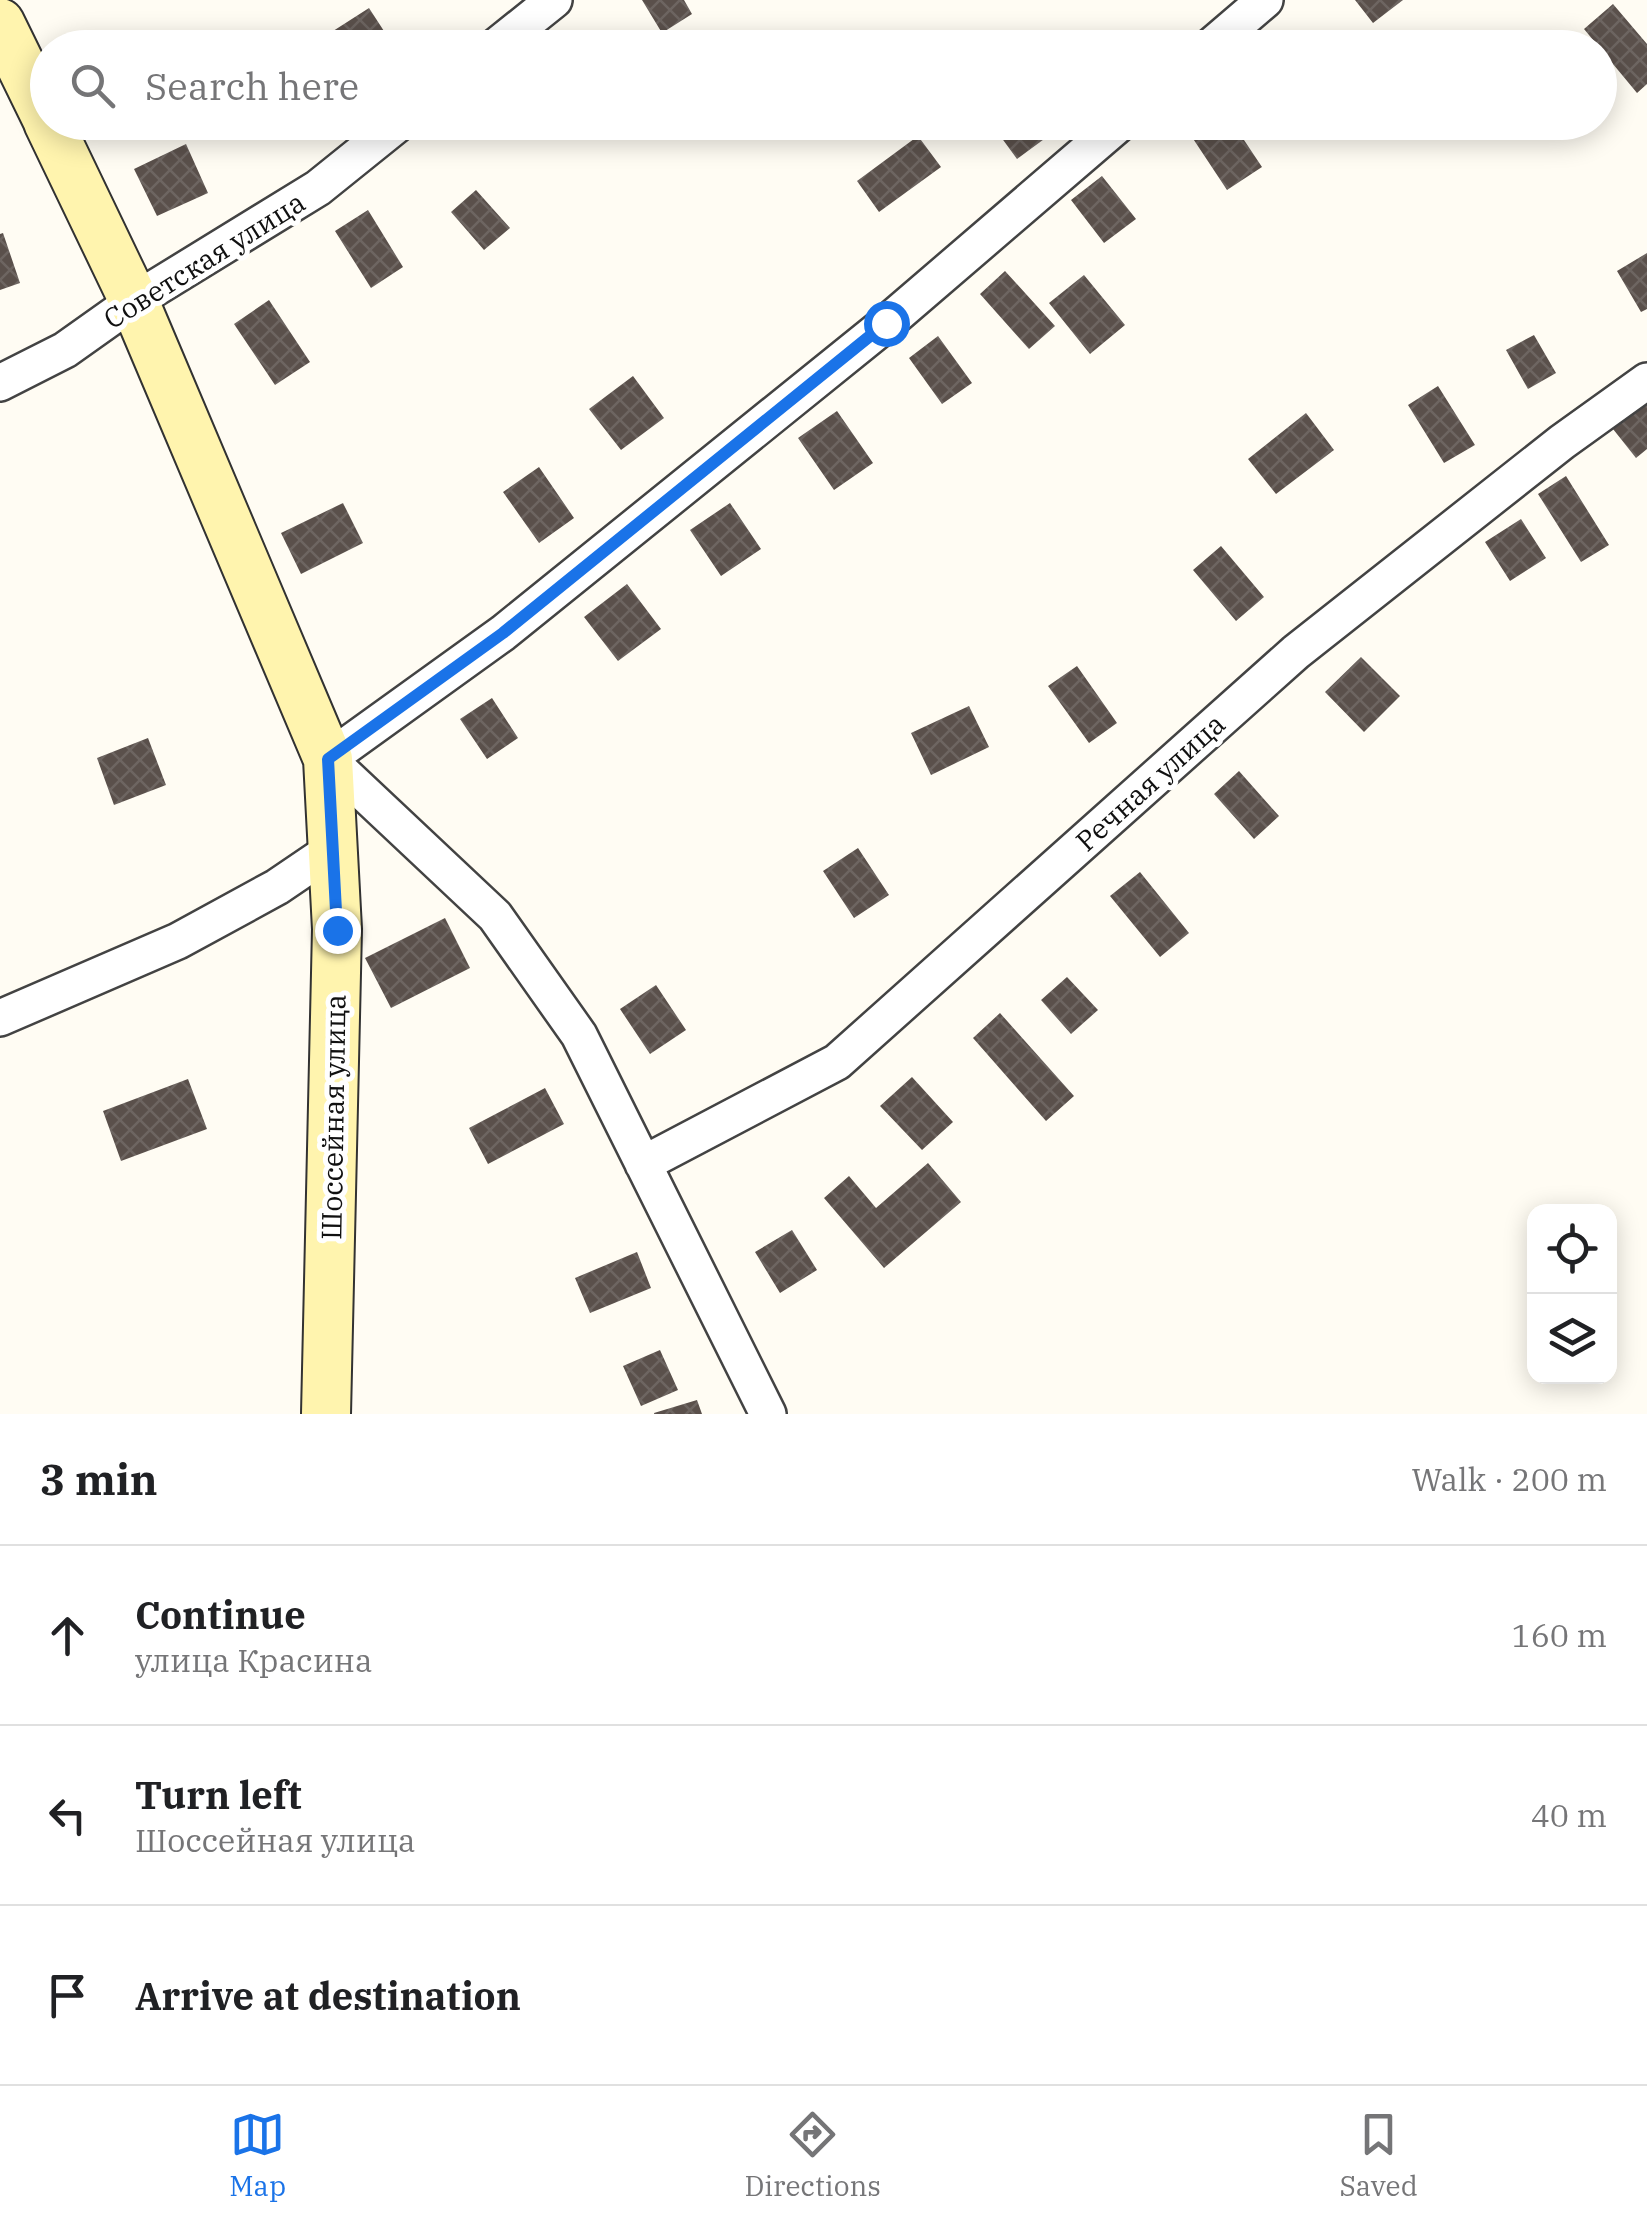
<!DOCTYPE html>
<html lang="en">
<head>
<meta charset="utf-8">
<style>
	body { margin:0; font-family:"IBM Plex Serif",serif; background:#f2f2f2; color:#202124 }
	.controls { position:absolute; right:30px; bottom:30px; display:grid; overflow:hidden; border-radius:20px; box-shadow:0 5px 25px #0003 }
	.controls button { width:90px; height:90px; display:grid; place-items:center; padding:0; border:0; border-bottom:2px solid #e0e0e0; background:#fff; color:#202124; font:50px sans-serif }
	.stop { position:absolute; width:30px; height:30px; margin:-22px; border:8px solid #1a73e8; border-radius:50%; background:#fff }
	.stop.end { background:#1a73e8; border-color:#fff; box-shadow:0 2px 10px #0008 }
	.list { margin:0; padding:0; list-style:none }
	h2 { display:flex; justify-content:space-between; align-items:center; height:130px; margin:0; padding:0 40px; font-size:42px }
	h2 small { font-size:32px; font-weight:400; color:#757577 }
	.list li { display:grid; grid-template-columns:65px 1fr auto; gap:30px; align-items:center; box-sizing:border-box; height:180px; padding:0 40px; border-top:2px solid #e0e0e0 }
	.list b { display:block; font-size:38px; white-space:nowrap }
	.list p { margin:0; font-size:32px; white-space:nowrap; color:#757577 }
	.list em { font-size:32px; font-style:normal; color:#757577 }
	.icon { flex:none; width:55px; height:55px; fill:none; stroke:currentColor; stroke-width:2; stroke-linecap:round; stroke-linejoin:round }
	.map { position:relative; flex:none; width:1647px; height:1414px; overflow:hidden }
	.search { position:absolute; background:#fff; box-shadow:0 5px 25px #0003; left:30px; right:30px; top:30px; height:110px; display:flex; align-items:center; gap:25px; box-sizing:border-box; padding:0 35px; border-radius:55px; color:#757577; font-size:38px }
	.sheet { height:670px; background:#fff }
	nav { display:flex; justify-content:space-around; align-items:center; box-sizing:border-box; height:140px; border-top:2px solid #e0e0e0; background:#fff; font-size:28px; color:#757577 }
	nav a { display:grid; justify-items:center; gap:5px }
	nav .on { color:#1a73e8 }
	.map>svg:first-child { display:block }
	.building { fill:url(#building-cross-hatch) }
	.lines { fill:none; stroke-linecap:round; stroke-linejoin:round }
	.minor-casing { stroke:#434343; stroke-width:40 }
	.secondary-casing { stroke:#323232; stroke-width:52 }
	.minor { stroke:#fff; stroke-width:35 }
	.secondary { stroke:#fff4ae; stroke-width:48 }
	.route { stroke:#1a73e8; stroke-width:12 }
	.labels { text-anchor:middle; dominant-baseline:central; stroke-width:10; stroke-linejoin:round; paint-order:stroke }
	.street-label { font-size:28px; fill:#101010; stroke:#fff }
</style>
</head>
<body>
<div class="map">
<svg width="1647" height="1414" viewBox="0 0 1647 1414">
	<defs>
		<pattern id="building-cross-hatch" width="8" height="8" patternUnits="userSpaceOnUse" patternTransform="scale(2.5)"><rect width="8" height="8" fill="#5a504b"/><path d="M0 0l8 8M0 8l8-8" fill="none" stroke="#6d6561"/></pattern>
	</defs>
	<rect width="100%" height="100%" fill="#fffcf3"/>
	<path class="building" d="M642,0h42l8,14 -30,19z
		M1355,0h48l-30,23z
		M1613,4l34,40v40l-10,9 -53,-64z
		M369,8l26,40h-56l-9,-15z
		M990,122h53l8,12 -34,25z
		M1182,122h50l30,45 -35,23z
		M918,136l23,31 -62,45 -22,-31z
		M186,144l22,49 -51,23 -23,-47z
		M1102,176l34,43 -32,24 -33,-43z
		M476,190l34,38 -26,22 -33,-38z
		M368,210l35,57 -32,21 -36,-57z
		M3,233l17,50 -20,7v-56z
		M1647,253v56l-6,3 -24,-41z
		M1005,271l50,55 -26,23 -49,-55z
		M1084,275l41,50 -35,29 -41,-51z
		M269,300l41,62 -35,23 -41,-61z
		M1534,335l22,38 -28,16 -22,-39z
		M938,336l34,47 -30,21 -33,-46z
		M633,376l31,42 -43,32 -32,-41z
		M1438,386l37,59 -31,18 -36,-58z
		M1647,401v48l-11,9 -23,-29z
		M837,411l36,52 -39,27 -36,-52z
		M1306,413l28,37 -58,44 -28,-35z
		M539,467l35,51 -35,25 -36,-51z
		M1566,476l43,69 -28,17 -43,-68z
		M343,503l20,40 -62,31 -20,-41z
		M730,503l31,46 -40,27 -31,-46z
		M1521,519l25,39 -36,23 -25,-39z
		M1221,546l43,51 -28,24 -43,-51z
		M627,584l34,45 -43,32 -34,-44z
		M1361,657l39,39 -36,36 -39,-40z
		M1077,666l40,57 -28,20 -41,-57z
		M492,698l26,40 -31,21 -27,-40z
		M969,706l20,41 -58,28 -20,-42z
		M148,738l18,47 -52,20 -17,-47z
		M1239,771l40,45 -25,23 -40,-45z
		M858,848l31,47 -35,23 -31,-47z
		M1140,872l49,61 -29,24 -50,-61z
		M445,918l25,50 -79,40 -26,-50z
		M1067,977l31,33 -27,24 -30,-34z
		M656,985l30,45 -36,24 -30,-45z
		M1000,1013l74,83 -28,25 -73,-83z
		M912,1077l41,45 -31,28 -42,-44z
		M188,1079l19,50 -86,32 -18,-50z
		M545,1088l19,36 -76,40 -19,-36z
		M928,1163l33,39 -77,66 -60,-70 25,-22 27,32z
		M792,1230l25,40 -37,23 -25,-41z
		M637,1252l14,36 -61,25 -15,-35z
		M660,1350l18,40 -37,16 -18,-40z
		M697,1400l5,14h-48v-1z"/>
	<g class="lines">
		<g class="minor-casing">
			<path id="minor" d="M494,48l60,-48
				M1209,48l56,-48
				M0,383l65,-33 69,-49 184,-113 82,-66
				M0,1018l178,-77 99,-54 56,-38
				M643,1164l194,-102 459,-410 266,-210 85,-61
				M768,1414l-189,-379 -84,-119 -167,-157 175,-126 384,-310 234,-201"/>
		</g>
		<g class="secondary-casing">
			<path id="secondary" d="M0,23l48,98
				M48,122l86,179 194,458 9,170 -11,485"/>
		</g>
		<use href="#minor" class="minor"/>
		<use href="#secondary" class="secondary"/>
	</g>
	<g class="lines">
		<path class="route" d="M337,930l-9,-171 175,-126 383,-310"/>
	</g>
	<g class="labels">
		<g class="street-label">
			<text transform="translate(204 260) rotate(-32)">Советская улица</text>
			<text transform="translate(1150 782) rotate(-42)">Речная улица</text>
			<text transform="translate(333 1117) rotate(-89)">Шоссейная улица</text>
		</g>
	</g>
</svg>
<div class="controls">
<button><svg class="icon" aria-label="locate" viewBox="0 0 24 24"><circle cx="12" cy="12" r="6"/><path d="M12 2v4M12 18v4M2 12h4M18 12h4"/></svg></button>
<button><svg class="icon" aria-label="layers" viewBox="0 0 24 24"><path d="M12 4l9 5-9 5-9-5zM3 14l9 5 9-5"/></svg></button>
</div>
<div class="stop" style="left:886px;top:323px"></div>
<div class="stop end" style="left:337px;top:930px"></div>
<div class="search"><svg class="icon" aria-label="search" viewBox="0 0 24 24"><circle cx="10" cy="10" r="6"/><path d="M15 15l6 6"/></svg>Search here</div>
</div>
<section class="sheet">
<h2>3 min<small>Walk · 200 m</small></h2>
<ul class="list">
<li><svg class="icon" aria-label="ahead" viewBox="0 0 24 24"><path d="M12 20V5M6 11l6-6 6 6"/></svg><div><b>Continue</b><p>улица Красина</p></div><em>160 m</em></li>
<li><svg class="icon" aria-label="left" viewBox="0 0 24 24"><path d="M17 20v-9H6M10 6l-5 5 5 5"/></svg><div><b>Turn left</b><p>Шоссейная улица</p></div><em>40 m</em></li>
<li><svg class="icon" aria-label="arrive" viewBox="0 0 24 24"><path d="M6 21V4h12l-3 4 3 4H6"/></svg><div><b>Arrive at destination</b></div></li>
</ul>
</section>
<nav>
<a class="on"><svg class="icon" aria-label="map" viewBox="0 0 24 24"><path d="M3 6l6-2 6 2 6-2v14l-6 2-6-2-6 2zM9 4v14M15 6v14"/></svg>Map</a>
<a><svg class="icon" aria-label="directions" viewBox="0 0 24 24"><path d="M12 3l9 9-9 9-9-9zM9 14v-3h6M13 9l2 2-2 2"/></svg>Directions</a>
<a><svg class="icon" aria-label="saved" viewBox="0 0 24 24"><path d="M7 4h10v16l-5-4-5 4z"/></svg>Saved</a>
</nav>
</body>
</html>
